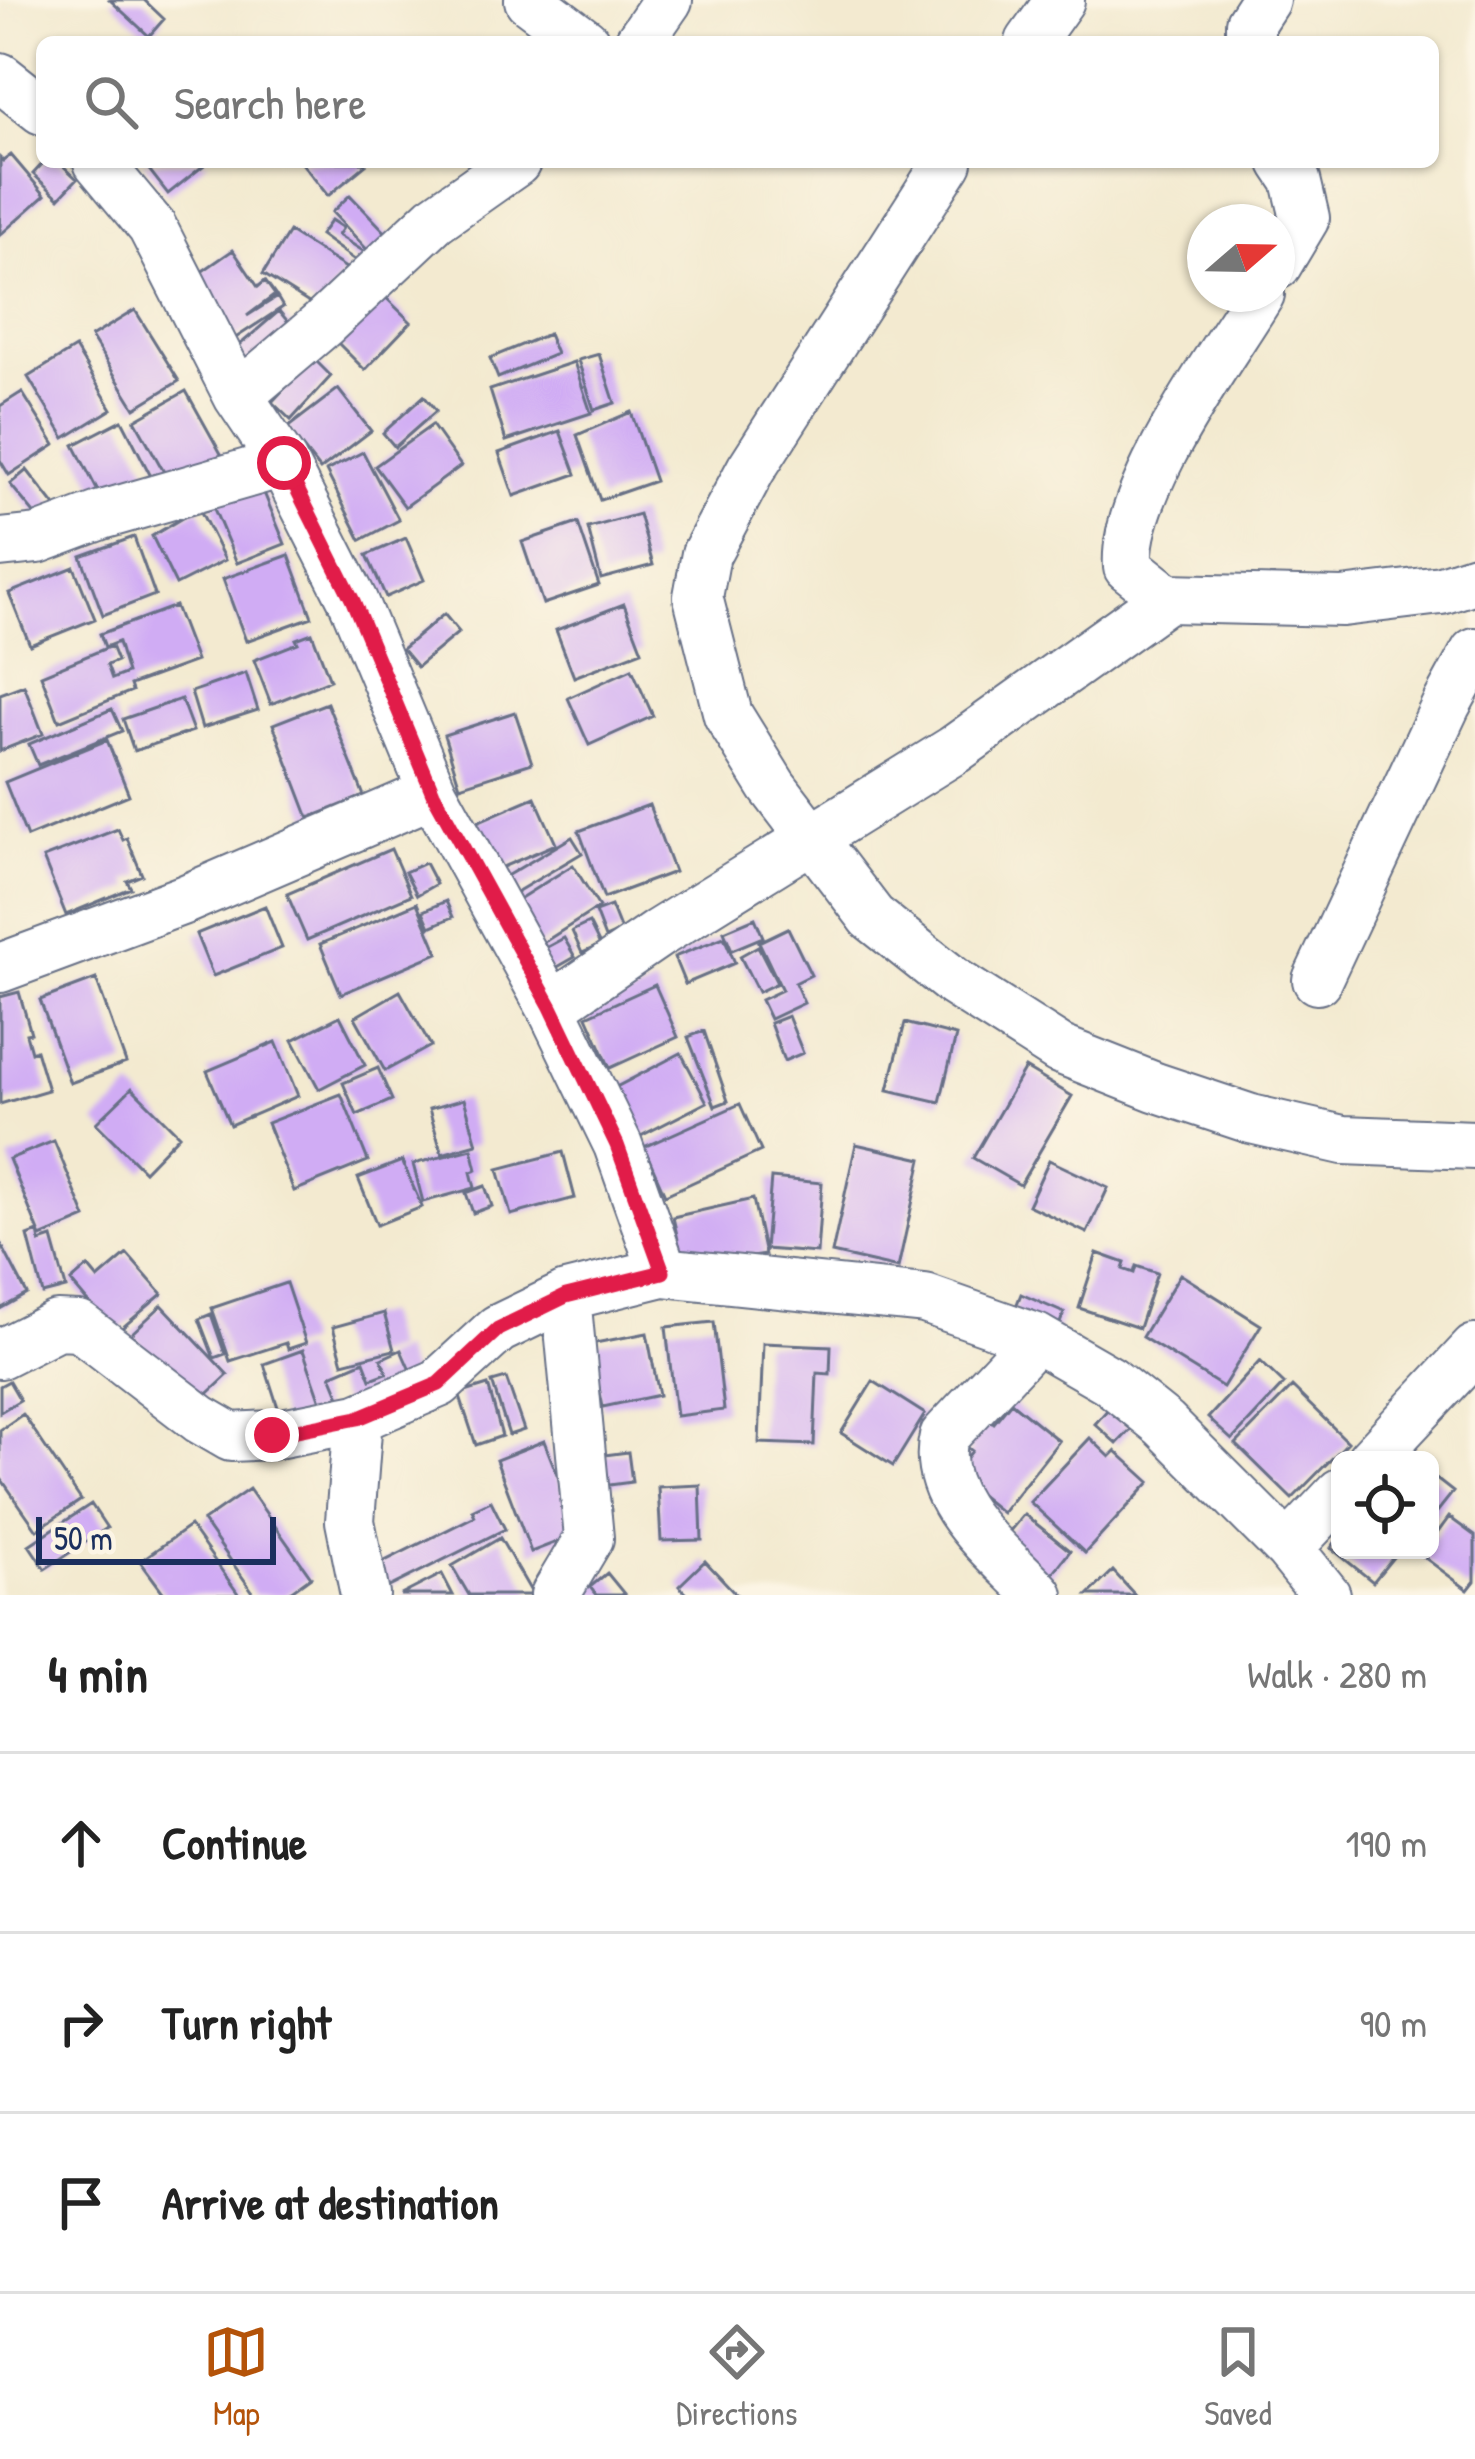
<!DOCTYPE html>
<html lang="en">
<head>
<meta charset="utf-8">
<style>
	body { margin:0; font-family:"Patrick Hand",sans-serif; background:#f6f6f6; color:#222 }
	.controls { position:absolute; right:36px; bottom:36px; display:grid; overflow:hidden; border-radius:18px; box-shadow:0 3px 9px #0004 }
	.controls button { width:108px; height:108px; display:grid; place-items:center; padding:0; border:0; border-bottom:3px solid #e0e0e0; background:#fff; color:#222; font:60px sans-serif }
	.compass { position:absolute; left:1187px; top:204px; width:108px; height:108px; border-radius:50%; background:#fff; box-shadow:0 3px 9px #0004; rotate:70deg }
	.scale { position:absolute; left:36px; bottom:30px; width:240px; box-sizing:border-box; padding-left:12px; border:6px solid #1b2f5e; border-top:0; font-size:33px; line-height:42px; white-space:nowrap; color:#1b2f5e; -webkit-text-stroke:9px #fcf5e5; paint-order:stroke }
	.stop { position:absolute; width:36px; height:36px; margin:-27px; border:9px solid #e11d48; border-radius:50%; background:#fff }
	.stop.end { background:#e11d48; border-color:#fff; box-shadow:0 3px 12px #0008 }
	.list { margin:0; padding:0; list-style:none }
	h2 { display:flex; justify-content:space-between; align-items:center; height:156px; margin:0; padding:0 48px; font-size:51px }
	h2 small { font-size:39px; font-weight:400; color:#767676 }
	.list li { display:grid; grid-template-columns:78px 1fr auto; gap:36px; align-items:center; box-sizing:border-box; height:180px; padding:0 48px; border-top:3px solid #e0e0e0 }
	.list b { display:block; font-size:45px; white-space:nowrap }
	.list em { font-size:39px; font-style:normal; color:#767676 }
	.icon { flex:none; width:66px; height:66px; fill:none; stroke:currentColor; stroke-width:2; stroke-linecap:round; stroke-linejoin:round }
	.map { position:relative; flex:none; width:1475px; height:1595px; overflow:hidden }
	.search { position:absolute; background:#fff; box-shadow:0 3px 9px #0004; left:36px; right:36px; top:36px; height:132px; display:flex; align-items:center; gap:30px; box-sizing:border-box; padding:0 42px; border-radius:18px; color:#767676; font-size:45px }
	.sheet { height:696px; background:#fff }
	nav { display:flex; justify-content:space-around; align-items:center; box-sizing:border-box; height:168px; border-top:3px solid #e0e0e0; background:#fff; font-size:33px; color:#767676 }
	nav a { display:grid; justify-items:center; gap:6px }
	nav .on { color:#b45309 }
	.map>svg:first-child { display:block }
	.building { fill:#d0acf4 }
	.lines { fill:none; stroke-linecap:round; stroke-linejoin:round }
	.minor-casing { stroke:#677086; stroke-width:52 }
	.minor { stroke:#fff; stroke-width:48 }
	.route { stroke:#e11d48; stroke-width:15 }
</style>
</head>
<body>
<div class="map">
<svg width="1475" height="1595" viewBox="0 0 1475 1595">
	<rect width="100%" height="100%" fill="#fcf5e5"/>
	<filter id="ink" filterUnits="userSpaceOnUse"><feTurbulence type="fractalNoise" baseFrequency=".00833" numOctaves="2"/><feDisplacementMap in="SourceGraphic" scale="24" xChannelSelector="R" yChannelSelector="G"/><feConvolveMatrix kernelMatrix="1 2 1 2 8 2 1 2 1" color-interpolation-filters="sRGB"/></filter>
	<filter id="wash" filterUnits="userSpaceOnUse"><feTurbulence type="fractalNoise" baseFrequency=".004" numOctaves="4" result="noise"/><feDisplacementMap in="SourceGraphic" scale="48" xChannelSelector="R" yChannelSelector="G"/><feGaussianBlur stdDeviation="2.7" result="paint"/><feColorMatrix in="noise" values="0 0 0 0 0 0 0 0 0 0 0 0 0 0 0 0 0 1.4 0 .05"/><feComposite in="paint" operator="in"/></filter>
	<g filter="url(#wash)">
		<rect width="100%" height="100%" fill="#f3ead0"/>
		<g id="blocks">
			<path class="building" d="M110,0h34l20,19 -15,17z
				M11,155l34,40 -45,40v-77l3,3z
				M44,162h15l18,17 -18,19 -26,-24z
				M143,162h65l-40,32z
				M301,162h62l3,3 -38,31z
				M350,195l41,43 -18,18 -41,-44z
				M331,220l12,8 -5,7 33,21 -8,10 -43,-31z
				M289,232l57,36 -26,42 -57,-36z
				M233,250l25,37 7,-6 10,14 -28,21 30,-19 6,10 -52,34 -37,-64z
				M377,289l34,33 -46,48 -33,-33z
				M135,310l44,71 -44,27 -44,-71z
				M279,311l21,25 -44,38 -21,-25z
				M548,334l8,20 -58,24 -8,-20z
				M75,348l37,61 -47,29 -37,-61z
				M599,354l16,49 -21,7 -16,-50z
				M313,358l18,18 -40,44 -19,-18z
				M574,362l17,51 -85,28 -16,-51z
				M338,389l33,42 -51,39 -33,-42z
				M186,391l39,70 -51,29 -39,-70z
				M22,392l33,53 -46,30 -9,-15v-54z
				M424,396l12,15 -41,36 -12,-14z
				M631,412l24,69 -55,19 -23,-65z
				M122,420l35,68 -48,25 -35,-68z
				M432,425l29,41 -56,41 -30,-41z
				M560,431l16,43 -62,22 -15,-43z
				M363,452l36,68 -38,20 -35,-69z
				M27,470l31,40 -16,13 -32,-39z
				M260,483l25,61 -48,19 -25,-59z
				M199,508l26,52 -49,25 -24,-49z
				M639,514l14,51 -52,14 -13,-51z
				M578,523l21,62 -56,19 -21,-62z
				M134,537l21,58 -52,20 -22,-59z
				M406,538l18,42 -38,17 -19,-42z
				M289,555l23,62 -66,24 -23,-62z
				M74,567l21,52 -65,26 -21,-52z
				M624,604l18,47 -68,26 -18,-47z
				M175,606l21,55 -66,24 2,6 -73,30 -18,-46 70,-29 6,15 -10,4 5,14 15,-6 -9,-31 -13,5 -5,-13z
				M444,614l15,18 -42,35 -15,-18z
				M312,633l18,47 -59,24 -17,-44 44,-17 -2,-4z
				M632,669l21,47 -64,29 -21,-47z
				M246,673l12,37 -56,18 -11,-36z
				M24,685l19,49 -43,17v-57z
				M181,699l12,32 -59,20 -11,-32z
				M327,703l37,93 -55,22 -36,-94z
				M112,709l10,22 -84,34 -9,-21z
				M515,712l17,51 -72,23 -16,-51z
				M107,740l22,55 -102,42 -22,-55z
				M535,797l21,47 -58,25 -21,-47z
				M649,805l25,67 -70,26 -25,-67z
				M118,829l5,11 4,-2 15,37 -15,6 4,7 -65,27 -23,-57z
				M572,837l10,16 -74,44 -10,-16z
				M391,849l20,46 -104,45 -20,-46z
				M425,863l11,21 -19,11 -12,-23z
				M573,865l26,42 -64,41 -27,-42z
				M446,901l7,16 -23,10 -7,-16z
				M417,903l21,50 -97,41 -21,-50z
				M265,906l17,42 -69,28 -17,-42z
				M611,906l10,25 -16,7 -10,-26z
				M755,918l8,19 -31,13 -8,-19z
				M589,923l11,22 -18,8 -10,-22z
				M788,928l23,47 -16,8 9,20 -34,16 -9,-19 21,-10 -23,-48z
				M724,937l11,26 -50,21 -11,-27z
				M564,938l11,19 -28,16 -11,-20z
				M758,946l19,37 -19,9 -18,-36z
				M96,979l30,84 -56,20 -30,-83z
				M655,985l23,52 -68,31 -23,-52z
				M400,991l31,55 -46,25 -30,-54z
				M19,992l12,41 -5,1 5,18 5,-2 12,40 -48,14v-107z
				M340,1016l25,49 -46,24 -26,-49z
				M788,1016l15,37 -19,8 -14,-38z
				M905,1023l51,13 -16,66 -52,-12z
				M704,1031l24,70 -13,5 -27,-69z
				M276,1042l22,54 -68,29 -23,-54z
				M681,1053l26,49 -78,40 -24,-49z
				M378,1068l14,32 -35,15 -14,-32z
				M1025,1068l47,28 -52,89 -47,-27z
				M132,1088l47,47 -35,36 -48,-48z
				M341,1094l27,67 -74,30 -27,-68z
				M464,1099l13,45 -35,10 -13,-45z
				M740,1104l21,47 -96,44 -21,-48z
				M54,1141l32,77 -45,19 -32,-78z
				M856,1144l66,15 -24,109 -66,-15z
				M472,1149l5,21 -6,2 4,16 -52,14 -10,-38z
				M563,1152l12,46 -64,17 -13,-46z
				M1049,1160l59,28 -21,45 -59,-28z
				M402,1161l20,46 -45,18 -19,-47z
				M771,1178l51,5 -5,70 -52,-4z
				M485,1186l7,20 -19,7 -7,-20z
				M753,1199l12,56 -81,12 -11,-50z
				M38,1232l2,10 12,-4 14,50 -23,6 -15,-58z
				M0,1242l27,52 -27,15z
				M1097,1253l28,10 -2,6 11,4 2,-7 21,7 -18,55 -60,-20z
				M127,1254l35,40 -47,40 -44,-52 17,-15 10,12z
				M1180,1274l81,51 -38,62 -81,-50z
				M286,1283l20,60 -18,6 -2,-6 -56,18 -18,-53z
				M1021,1294l43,19 -8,20 -43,-19z
				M162,1305l66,70 -31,29 -66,-70z
				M384,1313l10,37 -51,13 -10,-36z
				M211,1314l14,40 -11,4 -15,-39z
				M714,1322l10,88 -48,6 -10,-89z
				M647,1333l12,62 -56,12 -13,-63z
				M763,1343l68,3 -1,28 -13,-1 -3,72 -55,-2z
				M303,1350l21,60 -41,13 -19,-59z
				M401,1350l15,34 -69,30 -16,-39 33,-14 7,18 16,-6 -6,-14z
				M1260,1361l24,23 -52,56 -24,-22z
				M506,1378l18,52 -15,5 -17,-53z
				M9,1381l11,19 -20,12v-26z
				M873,1381l52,33 -32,52 -52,-33z
				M488,1385l14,51 -26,9 -17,-51z
				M1292,1387l56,55 -56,57 -56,-55z
				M1011,1402l48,39 -57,72 -48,-39 18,-23 -16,-13 22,-27 16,12z
				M1108,1409l23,20 -14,15 -22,-20z
				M23,1414l58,86 -44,30 -37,-53v-47z
				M1090,1438l20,19 6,-6 34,31 -65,71 -55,-51z
				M544,1441l36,92 -49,19 -35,-92z
				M628,1452l4,30 -30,4 -5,-30z
				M1430,1474l23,18 -23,29z
				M700,1485l2,55 -41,1 -3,-54z
				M249,1489l62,88 -25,18h-31l-52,-74z
				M491,1501l14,28 -128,64 -12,-22 110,-55 -3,-6z
				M91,1504l16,24 -62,41 -16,-24z
				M1024,1514l46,37 -20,26 -47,-38z
				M1449,1517l26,19v45l-7,9 -47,-35 9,-5v-7z
				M190,1526l49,69h-74l-25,-34z
				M1340,1536v14h59l-26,32 -42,-34z
				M500,1538l33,57h-64l-17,-29z
				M705,1561l32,34h-49l-9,-9z
				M1113,1571l22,24h-47z
				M607,1573l18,22h-29l-6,-8z
				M442,1574l11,21h-52z"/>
		</g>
	</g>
	<g filter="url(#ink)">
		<use href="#blocks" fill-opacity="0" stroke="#677086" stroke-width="3"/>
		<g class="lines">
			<g class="minor-casing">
				<path id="minor" d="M529,0l56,42
					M639,42l29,-42
					M1030,42l30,-42
					M1250,42v-19l15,-23
					M0,77l42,33
					M98,162l54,65 86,169 45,67 70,138 80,192 118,214 67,138 45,127
					M948,162l-197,307 -45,85 -8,43 30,118 44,71 100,131 82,65 105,67 96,38 96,32 92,21 132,5
					M1277,265l28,-47 -9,-38 -12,-18
					M1260,294c-41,67 -138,197 -132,273l39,31 175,4 99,-12 34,-11
					M238,396l85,-72 112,-105 81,-57
					M0,543l38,-4 64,-24 181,-52
					M0,968l186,-69 247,-106
					M1317,980l129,-275 29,-53
					M551,1007l108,-74 295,-183 213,-152
					M1036,1338l-92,98c-16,65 55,116 95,159
					M0,1354l57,-29 22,1 121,93 31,18 41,-2 86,-17 81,-35 59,-54 68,-33 97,-24 262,27 111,39 73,42 55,44 124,124 38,47
					M358,1418l-8,103 15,74
					M1371,1460l104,-111
					M1288,1548l52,-55
					M555,1595l34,-57 -23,-242"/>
			</g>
			<use href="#minor" class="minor"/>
		</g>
	</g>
	<g class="lines" filter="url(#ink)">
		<path class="route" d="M272,1435l86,-17 81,-34 59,-55 68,-33 97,-24 -46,-127 -66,-138 -118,-214 -80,-192 -69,-138"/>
	</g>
</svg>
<div class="controls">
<button><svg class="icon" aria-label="locate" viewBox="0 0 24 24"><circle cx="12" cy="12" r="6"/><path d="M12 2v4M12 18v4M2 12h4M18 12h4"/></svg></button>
</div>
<svg class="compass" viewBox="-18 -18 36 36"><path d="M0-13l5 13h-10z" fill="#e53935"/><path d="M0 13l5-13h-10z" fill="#767676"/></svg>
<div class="scale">50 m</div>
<div class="stop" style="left:284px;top:463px"></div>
<div class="stop end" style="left:272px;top:1435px"></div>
<div class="search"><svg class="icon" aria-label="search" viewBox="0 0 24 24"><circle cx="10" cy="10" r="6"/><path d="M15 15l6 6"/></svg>Search here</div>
</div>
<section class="sheet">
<h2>4 min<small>Walk · 280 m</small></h2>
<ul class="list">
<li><svg class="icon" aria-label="ahead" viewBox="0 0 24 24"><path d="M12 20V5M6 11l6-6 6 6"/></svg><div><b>Continue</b></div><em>190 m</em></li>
<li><svg class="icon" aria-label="right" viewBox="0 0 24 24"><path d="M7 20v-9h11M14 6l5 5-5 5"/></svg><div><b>Turn right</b></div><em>90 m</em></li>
<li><svg class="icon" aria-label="arrive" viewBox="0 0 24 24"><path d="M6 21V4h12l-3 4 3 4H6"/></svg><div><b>Arrive at destination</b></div></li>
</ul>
</section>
<nav>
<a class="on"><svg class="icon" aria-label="map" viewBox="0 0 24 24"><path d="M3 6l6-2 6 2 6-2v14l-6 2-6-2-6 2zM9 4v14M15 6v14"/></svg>Map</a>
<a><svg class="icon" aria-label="directions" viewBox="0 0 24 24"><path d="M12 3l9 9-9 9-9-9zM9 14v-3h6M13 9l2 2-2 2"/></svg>Directions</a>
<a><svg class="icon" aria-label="saved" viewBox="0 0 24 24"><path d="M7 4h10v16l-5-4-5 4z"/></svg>Saved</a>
</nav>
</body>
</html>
